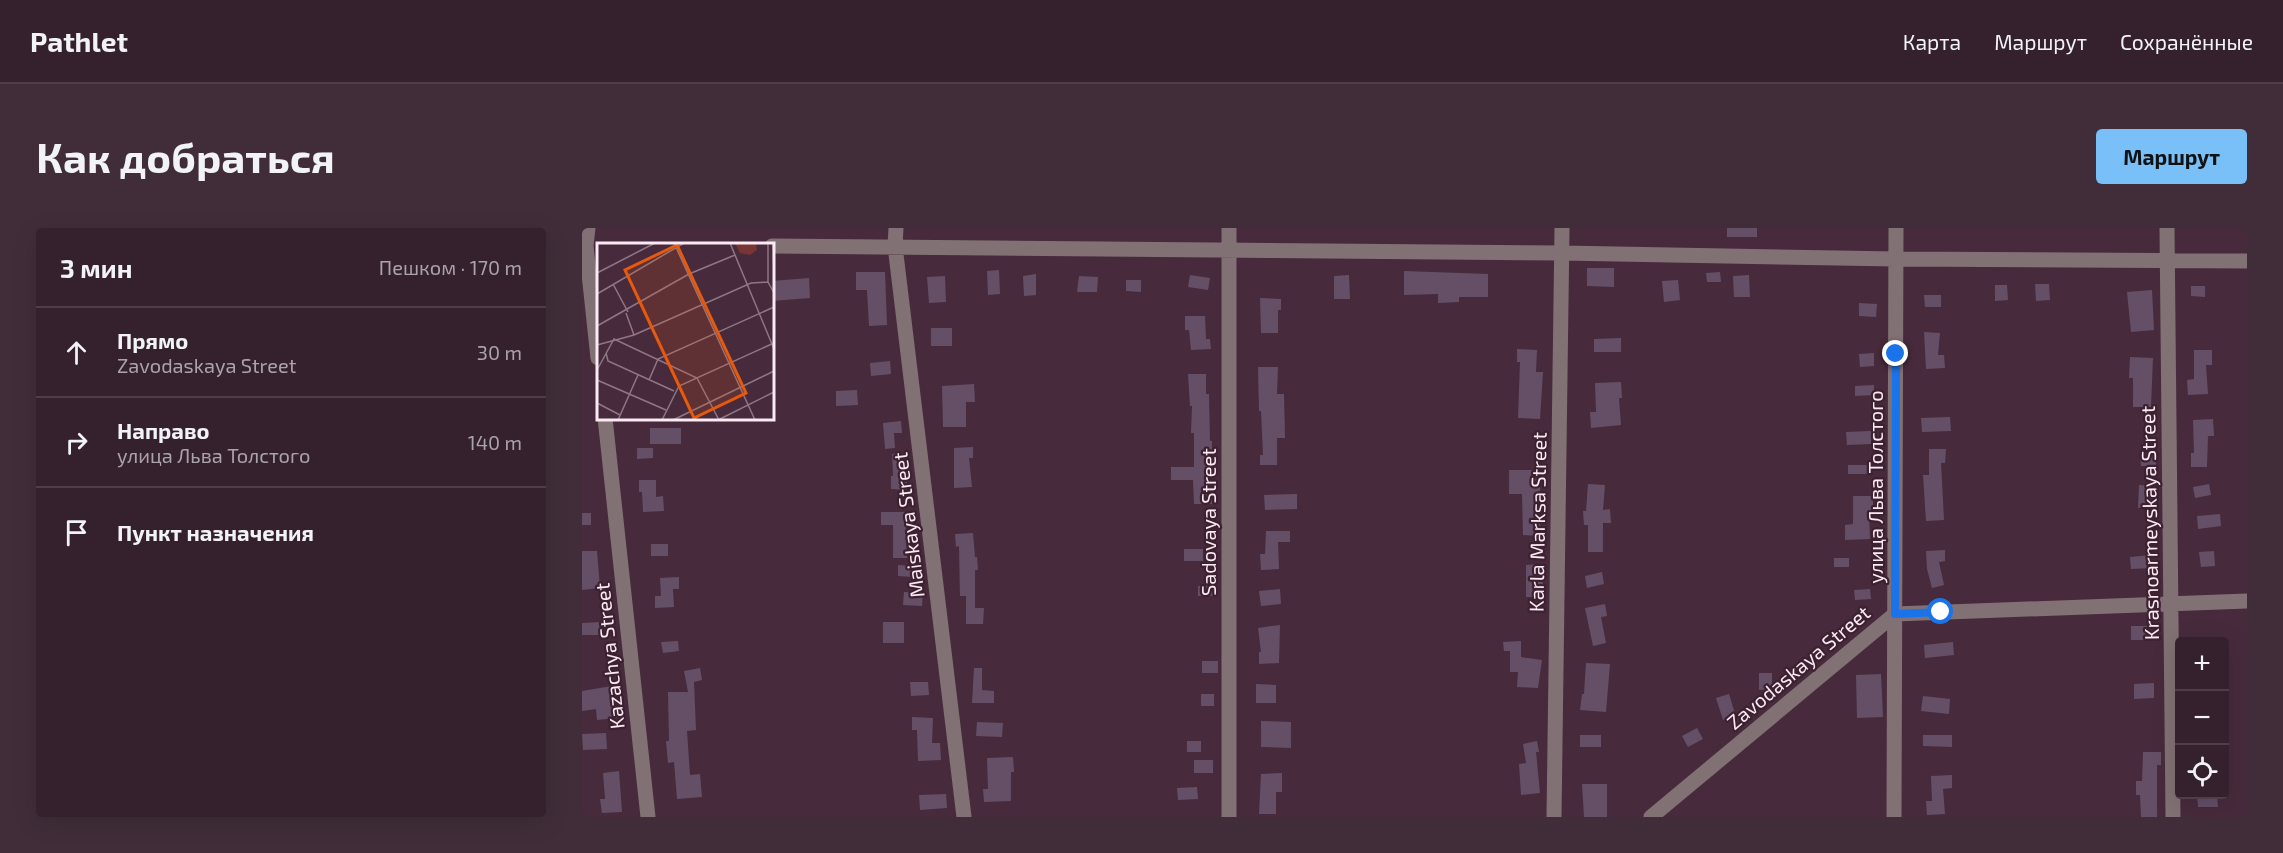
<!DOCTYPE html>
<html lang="ru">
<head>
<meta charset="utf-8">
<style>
	body { margin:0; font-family:"Exo 2",sans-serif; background:#402d39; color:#f1f3f6 }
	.controls { position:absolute; right:18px; bottom:18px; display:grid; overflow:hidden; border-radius:6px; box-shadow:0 6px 24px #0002 }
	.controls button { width:54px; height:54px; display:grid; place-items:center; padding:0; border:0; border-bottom:2px solid #4f3e49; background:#35202d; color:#f1f3f6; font:30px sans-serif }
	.stop { position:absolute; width:18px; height:18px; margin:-14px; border:4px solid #1a73e8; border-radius:50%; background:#fff }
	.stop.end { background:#1a73e8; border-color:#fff; box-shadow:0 2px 6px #0008 }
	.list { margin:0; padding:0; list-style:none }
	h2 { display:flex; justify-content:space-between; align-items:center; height:78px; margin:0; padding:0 24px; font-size:26px }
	h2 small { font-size:20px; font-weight:400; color:#aaa3aa }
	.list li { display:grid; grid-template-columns:39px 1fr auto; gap:18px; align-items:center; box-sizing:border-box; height:90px; padding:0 24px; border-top:2px solid #4f3e49 }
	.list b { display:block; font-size:22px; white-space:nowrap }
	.list p { margin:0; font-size:20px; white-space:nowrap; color:#aaa3aa }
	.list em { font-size:20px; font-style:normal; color:#aaa3aa }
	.icon { flex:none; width:33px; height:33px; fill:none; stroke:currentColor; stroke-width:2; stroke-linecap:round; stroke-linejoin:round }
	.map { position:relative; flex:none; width:1665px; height:589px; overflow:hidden; border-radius:6px }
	header { display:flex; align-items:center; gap:36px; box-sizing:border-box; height:84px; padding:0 30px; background:#35202d; border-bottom:2px solid #4f3e49 }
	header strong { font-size:28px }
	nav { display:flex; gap:33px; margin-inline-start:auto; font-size:21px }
	.intro { display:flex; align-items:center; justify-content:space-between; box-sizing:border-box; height:144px; padding:0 36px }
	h1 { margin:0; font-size:42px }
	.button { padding:15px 27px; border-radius:6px; background:#79bff8; color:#111; font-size:21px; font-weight:700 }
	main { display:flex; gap:36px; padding:0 36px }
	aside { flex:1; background:#35202d; border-radius:6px; box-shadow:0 6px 24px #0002 }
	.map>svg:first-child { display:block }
	.building { fill:#654f67 }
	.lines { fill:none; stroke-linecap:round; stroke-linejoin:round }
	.minor { stroke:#827174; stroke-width:15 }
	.route { stroke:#1a73e8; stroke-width:8 }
	.labels { text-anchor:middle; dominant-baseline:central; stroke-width:4.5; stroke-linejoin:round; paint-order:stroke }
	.street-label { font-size:20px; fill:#fbe9f3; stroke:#3c2131 }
	.inset-road { fill:none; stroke:#8f7785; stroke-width:1.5 }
	.view { fill:#e8590c; fill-opacity:0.15; stroke:#e8590c; stroke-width:3 }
	.inset-edge { fill:none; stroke:#fbe9f3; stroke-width:3 }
</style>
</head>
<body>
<header>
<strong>Pathlet</strong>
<nav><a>Карта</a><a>Маршрут</a><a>Сохранённые</a></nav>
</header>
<div class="intro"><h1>Как добраться</h1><a class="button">Маршрут</a></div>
<main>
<aside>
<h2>3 мин<small>Пешком · 170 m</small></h2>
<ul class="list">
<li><svg class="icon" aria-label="ahead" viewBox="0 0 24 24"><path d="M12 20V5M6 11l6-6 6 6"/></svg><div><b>Прямо</b><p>Zavodaskaya Street</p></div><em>30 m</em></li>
<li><svg class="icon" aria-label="right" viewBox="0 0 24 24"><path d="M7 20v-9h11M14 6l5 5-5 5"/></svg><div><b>Направо</b><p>улица Льва Толстого</p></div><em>140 m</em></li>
<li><svg class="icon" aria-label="arrive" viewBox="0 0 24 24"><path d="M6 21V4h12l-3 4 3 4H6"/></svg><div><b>Пункт назначения</b></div></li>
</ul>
</aside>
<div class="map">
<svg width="1665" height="589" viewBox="0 0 1665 589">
	<rect width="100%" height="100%" fill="#472b3c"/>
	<path class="building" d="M1145,0h30v9h-30z
		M1005,40h27v19l-27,-1z
		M417,42l1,24 -12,1 -1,-24z
		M822,43l84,3v23h-29v5l-21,1v-9l-34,1z
		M274,44h29l2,53 -18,1 -2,-36h-11z
		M1138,44l1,10h-14l-1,-9z
		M454,46v21l-12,1 -1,-20z
		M608,47l20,3 -2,12 -20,-3z
		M767,47l1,24h-16v-23z
		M1167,47l1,22h-16l-1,-21z
		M363,48l1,26 -17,1 -2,-26z
		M497,48l19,1 -1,15h-20z
		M227,50l1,20 -38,3v-20z
		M544,52h15v12l-15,-1z
		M1096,52l2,20 -16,2 -2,-21z
		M1453,56h14l1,16 -14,1z
		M1413,57h12l1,15 -13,1z
		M1609,58h14v11l-14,-1z
		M1570,62l2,40 -23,2 -4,-40z
		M1342,67h17v12h-16z
		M678,70l21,1v11h-3v23h-17z
		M1277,75l18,1 -1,13 -17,-1z
		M603,88h20l1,23h4l1,10 -20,1 -2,-20h-4z
		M349,100h21v18h-21z
		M1342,104l16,1 -2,22h6l1,13 -19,1z
		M1039,110v14h-27v-13z
		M935,121l20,1 -1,22h7l-3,47 -22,-1 2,-56h-3z
		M1612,122h18v15h-6l2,29 -20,1 -1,-15 7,-1z
		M1292,125v13l-14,1 -1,-13z
		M1548,129l23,1 -2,49h-18v-29h-4z
		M308,133l1,13 -20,2 -1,-13z
		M676,139h20l-1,27h7l1,44h-8v27h-17v-10h3l-2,-44h-2z
		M606,146h18v20h3l1,47h2v13h-4v38h4v12h-18l-1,-24h-22v-13h23v-34h-3l1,-27h-2z
		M1039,154l1,16h-3l2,27 -30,3 -1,-16h6l-1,-29z
		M392,156l1,18h-9v25h-23l-1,-41z
		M1292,157v10l-19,1v-10z
		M275,162l1,15 -22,1v-15z
		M1368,189l1,14 -29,1 -1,-14z
		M1631,191l1,17h-6l-1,31h-16v-14h3l-1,-33z
		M319,193l1,12h-8l1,15 -10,1 -2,-26z
		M68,200h31v16h-31z
		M1289,203v13l-24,1 -1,-13z
		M391,219v11h-4l3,29 -18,1v-40z
		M55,220h16v10l-16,1z
		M1347,221h17l-1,14h-4l3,57 -18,1 -3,-46h6z
		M324,225l1,37 -16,-1v-13h2l-1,-22z
		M1558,226h16v12h-15z
		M1266,237h23v9h-23z
		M927,242h31v66l-17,-1 -1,-41h-13z
		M57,252h17v17l7,-1 1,15 -21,1 -1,-20h-3z
		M1006,256l17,1 -2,25 7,-1 1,14h-8v29h-15v-27h-4l-1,-14h3z
		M1627,256l2,11 -16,3 -2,-11z
		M1557,257l17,1 -1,19 -17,3z
		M715,266v15l-32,1 -1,-15z
		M1271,268h20v16l-4,1 1,26 -25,1v-15l8,-1z
		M299,284h24l2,46h-14v-33h-12z
		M0,285h9v12h-9z
		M1638,286l1,12 -23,3 -1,-13z
		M684,303h24v11h-12l1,27 -18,1 -1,-16h5z
		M391,305l2,24h2l1,13h-3v38h9l-1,16h-17v-28h-6l-1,-50 -3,1 -1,-13z
		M69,316h17v12h-17z
		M602,321h19v12h-19z
		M1363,322v11l-6,1 5,23 -12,3 -5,-19 -1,-18z
		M0,323h15l3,37 -18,2z
		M1632,323l1,15 -14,1 -2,-15z
		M1569,327l1,13 -21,1 -1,-12z
		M1252,330h15v9h-15z
		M959,336l3,33h-18v-32z
		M316,337l16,1 -1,11 -15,-1z
		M1020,344l2,12 -17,4 -2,-12z
		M97,349v12h-6l1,18 -19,1v-12h6l-1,-18z
		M633,357l1,11h-18v-10z
		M698,361l1,15 -20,2 -2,-15z
		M1288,361l1,10 -16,1 -1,-10z
		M322,364l19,1 -1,13 -19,-1z
		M1023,376l2,12 -6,1 5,26 -13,3 -8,-38z
		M20,394v13h-20v-12z
		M301,394h21v21h-21z
		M698,397l-1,38 -20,1v-12h2l-3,-24z
		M1549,398h18v14h-18z
		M96,413l1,10 -16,2 -2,-11z
		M939,413v16l21,3 -4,28 -21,-1 1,-15h-8v-21h-6l-1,-9z
		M1371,414l1,13 -29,3 -1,-13z
		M620,433h16v12h-16z
		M1004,435l24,1 -4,48 -26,-2 2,-16h2z
		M118,440l2,12 -8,2 2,48 -9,1 3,44 10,-1 2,23 -25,2 -3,-37 -6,1 -2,-22h3l-1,-49h20l-4,-21z
		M392,440h8v22l12,1v12h-22z
		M1177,445h13v16l-13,1z
		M1299,446l2,43 -26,1 -1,-43z
		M328,454h18l1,13 -18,1z
		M1572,455v15l-20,1v-15z
		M674,456l20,1v18h-20z
		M30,458l5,32 -20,2 -1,-11 -14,2v-20z
		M619,466h13v12h-13z
		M1147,466l7,23 -13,3 -7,-22z
		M1341,468l27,3 -1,15 -28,-3z
		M330,489l21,1 -1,25h8l1,17 -23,1 -1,-31h-5z
		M679,493l30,1v26l-30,-1z
		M395,494l26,1 -1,14 -26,-1z
		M1115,500l6,11 -15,8 -6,-11z
		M24,505l1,16 -24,1 -1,-16z
		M998,507h21v12h-21z
		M1341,507h29v12l-29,-1z
		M605,513h14v11h-14z
		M955,513l2,11h-3l4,41 -19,2 -2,-31 7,-1 -3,-19z
		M1561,524h18v13h-4v52h-16l-1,-22h-4v-14h6z
		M431,529l1,15h-3v29l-27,1 -1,-13h5l-1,-31z
		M612,532h19v13h-19z
		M37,543l3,41 -20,1 -2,-14h5l-2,-26z
		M700,545v19h-6v22h-17l2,-40z
		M1370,547v13l-9,1 2,25 -18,1 -1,-14h6l-1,-25z
		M1000,556h25v33h-23z
		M615,559l1,12 -20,1 -1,-12z
		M364,566l1,14 -27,2 -1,-15z
		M1615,567h20l1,12h-20z"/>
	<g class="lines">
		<path class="minor" d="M6,0l-2,18 12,112
			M314,0l-1,18 69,571
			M1585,0l6,589
			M190,18l790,7 334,6 351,2
			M23,190l43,399
			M647,589v-589
			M972,589l8,-589
			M1069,589l244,-203 352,-13
			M1312,589l2,-589"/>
	</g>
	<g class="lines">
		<path class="route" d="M1314,126l-1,260 46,-2"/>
	</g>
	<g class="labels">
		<g class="street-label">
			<text transform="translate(1293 259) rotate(-90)">улица Льва Толстого</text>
			<text transform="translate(626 294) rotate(-90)">Sadovaya Street</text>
			<text transform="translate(955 294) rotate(-89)">Karla Marksa Street</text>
			<text transform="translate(1567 295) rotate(-91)">Krasnoarmeyskaya Street</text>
			<text transform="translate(326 297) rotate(-97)">Maiskaya Street</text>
			<text transform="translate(27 428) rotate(-96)">Kazachya Street</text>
			<text transform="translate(1216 439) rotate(-40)">Zavodaskaya Street</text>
		</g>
	</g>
	<g transform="translate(15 15)">
		<rect width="177" height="177" fill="#472b3c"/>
		<path d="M138,0h21l1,7 -7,5 -10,-2z" fill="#763634"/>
		<path class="inset-road" d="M77,0l81,177M133,0l44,106M171,0v39M176,0l1,35M0,30l58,-30M16,41l15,28M0,51l87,-51M29,70l8,22M0,83l92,-52 46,-19M0,102l37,-10 117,-52 17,-1 6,11M9,110l2,8 66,30M0,127l17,-31 83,39 22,42M0,137l69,30M52,137l9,-21 116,-52M0,160l23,12M21,177l20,-45M65,177l17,-34 95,-43M76,177l101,-49M121,177l56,-28"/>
		<path class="view" d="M80,2l69,148 -52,25 -69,-148z"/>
		<rect width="177" height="177" class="inset-edge"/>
	</g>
</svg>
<div class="controls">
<button>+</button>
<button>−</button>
<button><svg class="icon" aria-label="locate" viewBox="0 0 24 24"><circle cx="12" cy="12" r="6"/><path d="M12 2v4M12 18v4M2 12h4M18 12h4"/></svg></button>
</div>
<div class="stop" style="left:1359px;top:384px"></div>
<div class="stop end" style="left:1314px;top:126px"></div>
</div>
</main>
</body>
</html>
